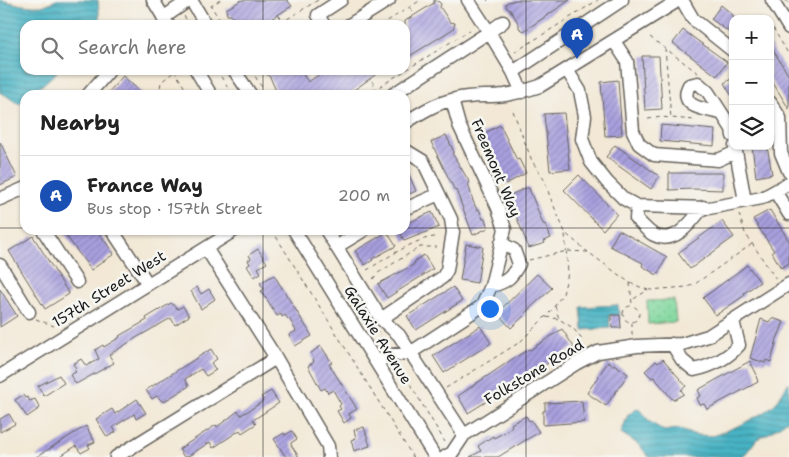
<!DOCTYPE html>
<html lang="en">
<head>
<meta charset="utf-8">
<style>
	body { margin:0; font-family:"Shantell Sans",sans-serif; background:#f6f6f6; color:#222 }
	.controls { position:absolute; right:15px; top:15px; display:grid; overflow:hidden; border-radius:10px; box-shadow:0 1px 4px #0004 }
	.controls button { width:45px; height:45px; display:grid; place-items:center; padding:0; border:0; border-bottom:1px solid #e0e0e0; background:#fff; color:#222; font:25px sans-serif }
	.you { position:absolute; left:489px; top:308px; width:18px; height:18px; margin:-12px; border:4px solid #fff; border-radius:50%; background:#1a73e8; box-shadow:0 0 0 8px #1a73e833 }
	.badge { display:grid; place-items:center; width:32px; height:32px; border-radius:50%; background:#2563eb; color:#fff; font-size:16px; font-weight:700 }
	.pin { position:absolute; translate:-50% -41px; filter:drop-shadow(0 1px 2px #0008) }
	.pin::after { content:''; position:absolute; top:26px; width:18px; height:15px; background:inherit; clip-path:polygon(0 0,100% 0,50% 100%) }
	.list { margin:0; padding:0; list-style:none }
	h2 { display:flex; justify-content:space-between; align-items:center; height:65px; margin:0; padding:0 20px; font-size:21px }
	h2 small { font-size:16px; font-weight:400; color:#767676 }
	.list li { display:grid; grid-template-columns:32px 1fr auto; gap:15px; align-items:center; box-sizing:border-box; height:80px; padding:0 20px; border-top:1px solid #e0e0e0 }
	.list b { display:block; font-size:19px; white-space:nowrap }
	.list p { margin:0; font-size:16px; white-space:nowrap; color:#767676 }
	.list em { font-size:16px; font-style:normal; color:#767676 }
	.icon { flex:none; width:28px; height:28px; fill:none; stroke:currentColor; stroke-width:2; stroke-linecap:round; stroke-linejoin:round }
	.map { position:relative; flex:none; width:789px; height:457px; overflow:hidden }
	.search { position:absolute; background:#fff; box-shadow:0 1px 4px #0004; left:20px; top:20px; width:390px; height:55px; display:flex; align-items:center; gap:12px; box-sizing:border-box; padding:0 18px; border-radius:15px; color:#767676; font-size:19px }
	.panel { position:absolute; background:#fff; box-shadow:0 1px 4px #0004; left:20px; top:90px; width:390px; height:145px; border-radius:15px }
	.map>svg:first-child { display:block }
	.green { fill:url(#green-dots); stroke:#4e7a5c }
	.water { fill:url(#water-rules); stroke:#326870 }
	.building { fill:url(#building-hatch) }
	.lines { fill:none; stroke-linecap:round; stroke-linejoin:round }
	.minor-casing { stroke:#67635d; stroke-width:15 }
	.path { stroke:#67635d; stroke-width:1; stroke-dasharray:4 4; stroke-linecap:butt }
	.minor { stroke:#fff; stroke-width:12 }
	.grid { fill:none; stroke:#1c1c1c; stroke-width:1; stroke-opacity:0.55 }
	.labels { text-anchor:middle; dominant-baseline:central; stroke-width:5; stroke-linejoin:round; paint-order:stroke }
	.street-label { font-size:15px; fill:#1c1c1c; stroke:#f6f6f2 }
</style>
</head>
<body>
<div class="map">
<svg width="789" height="457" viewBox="0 0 789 457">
	<defs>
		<pattern id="green-dots" width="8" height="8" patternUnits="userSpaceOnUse" patternTransform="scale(1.25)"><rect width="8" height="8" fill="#7fd79c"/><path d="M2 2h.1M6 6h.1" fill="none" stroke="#6db886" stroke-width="1.8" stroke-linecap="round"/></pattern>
		<pattern id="water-rules" width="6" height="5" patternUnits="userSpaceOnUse" patternTransform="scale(1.25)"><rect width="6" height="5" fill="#47b3c4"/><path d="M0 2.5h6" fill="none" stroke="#3a919e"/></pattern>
		<pattern id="building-hatch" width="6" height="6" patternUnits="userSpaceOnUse" patternTransform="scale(1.25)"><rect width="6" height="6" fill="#a9a0df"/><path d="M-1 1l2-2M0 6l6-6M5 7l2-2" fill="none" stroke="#8982b4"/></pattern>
	</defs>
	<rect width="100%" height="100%" fill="#f6f6f2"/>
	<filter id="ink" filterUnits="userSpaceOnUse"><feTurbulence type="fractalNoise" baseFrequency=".02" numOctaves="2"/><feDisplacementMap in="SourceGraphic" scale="10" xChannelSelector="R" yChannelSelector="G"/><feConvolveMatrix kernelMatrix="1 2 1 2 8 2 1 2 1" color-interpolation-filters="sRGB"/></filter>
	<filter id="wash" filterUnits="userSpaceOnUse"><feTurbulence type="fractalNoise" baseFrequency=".0096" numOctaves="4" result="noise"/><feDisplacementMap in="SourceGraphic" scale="20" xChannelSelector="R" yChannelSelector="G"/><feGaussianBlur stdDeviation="1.12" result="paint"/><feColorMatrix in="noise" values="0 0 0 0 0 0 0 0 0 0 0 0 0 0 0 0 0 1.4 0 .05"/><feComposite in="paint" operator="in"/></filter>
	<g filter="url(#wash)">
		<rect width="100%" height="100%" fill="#f2e8d5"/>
		<path class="green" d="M674,300l2,22 -28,2 -1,-23z"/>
		<path class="water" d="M0,0l22,5 10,1h10l15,-6h41l2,25h-75v45h34l-28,25h-6v7c-10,5 -15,-7 -25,-9z
			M618,305l1,10h-10l1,13 -27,2 -2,-23z
			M789,382v37l-18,13 -14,7 -14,18h-94l-11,-13 -17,-11 7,-18 10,-7 12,14 14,9 14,-2 18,6 17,1 30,-12 22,-12 11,-9z"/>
		<g id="blocks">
			<path class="building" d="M242,0h45l5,6 -21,13 7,6h-41l-6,-10h-4l-1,-6z
				M434,0l5,2 2,2 -1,3 10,15 5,1 -2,6 -48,30v-38l29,-18z
				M516,0h54l-46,31 -5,-3v-4l-9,-14 -4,-3v-4l2,-1z
				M721,5l12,10v20l-22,-16z
				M683,30l44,32 -10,14 -44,-33z
				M770,45l19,31v33l-19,-31z
				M642,56h17l3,53 -17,1z
				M261,70h39l8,12 18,-12h56l-35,25h-66l-2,-3 -2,1 -7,-16z
				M123,76l21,19h-38z
				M733,78v20l-9,-15z
				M618,80l4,55 -17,1 -4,-54z
				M564,113l6,56 -20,2 -6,-57z
				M500,125l17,35 2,-1 7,14 -20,11 -25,-49z
				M661,125l54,5 -1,16 -54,-5z
				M446,135l8,17 -2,1 18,30h-2l5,18 4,9 2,-1 4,10h2l3,9 -15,7 -17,-45 -1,1 -24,-49z
				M0,142l17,35 -17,8z
				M615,145l44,31 -8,13 -45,-32z
				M752,146h15l5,28 -16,3z
				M405,165l11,26 -11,5z
				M669,173h54v17l-30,-1 -24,1z
				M579,175l38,39 -14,16 -39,-40z
				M526,188h3l14,36h2l6,14 -7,3 1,2 -16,5 -21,-52z
				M770,210l19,31v22l-8,5 -9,-16 2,-1 -21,-32z
				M432,212l7,15 -35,14 -5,-11h6v-6z
				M722,221l12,16 -44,32 -12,-16z
				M62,230h35l17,24 -23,16z
				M619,230l48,27 -10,18 -15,-9 1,-3 -33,-17z
				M387,232l9,14 -24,13 1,1 -8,5 -10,-14z
				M33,236l36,58 -24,15 -36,-58z
				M466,244l17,3 -6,36 -17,-3z
				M258,249l9,14 -9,5 3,5 -7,4 -7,-11 3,-2 -2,-4 3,-1 -2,-4z
				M424,255l9,14 -46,29 -9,-14 35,-19 3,-5z
				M747,265l13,17 -16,11 1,2 -29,20 -13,-17z
				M537,274l15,14 -27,25 1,1 -15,14 -14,-15z
				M274,275l38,61 -17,10 -6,-11 7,-4 -7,-13 -1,1 -3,-4 -3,2 -1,-3 -4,2 -11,-18h-1l-4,-7 3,-2 -4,-6z
				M197,287l4,7 8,-5 6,10 -14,10 -10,-18z
				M453,287l9,14 -46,29 -9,-14z
				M0,289l17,27 -17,11z
				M171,303l7,6 5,-3 6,10 -14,9 -4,-7 -35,20 -27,17 5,8 -38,21 -6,-9 6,-3 -2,-2 2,-2 -3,-4 8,-5 5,7 13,-7 -4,-9 8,-5 1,2 16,-10 -1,-1 28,-16 -1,-2z
				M611,315h9l1,13h-9z
				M772,318l12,4 -7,17 -6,23 -5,-2 -1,3 -15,-5 11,-39 8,3z
				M480,326l11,17 -47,30 -11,-17z
				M562,329l12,18 -106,66 -10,-17 56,-38 15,-9 1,1z
				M321,346l11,17 -3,1 28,45 -8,5 2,4 -7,5 -7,-12 4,-2 -2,-3 2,-2 -8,-14 -5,3 -3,-5 -4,2 -13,-24 6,-4 -3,-9z
				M211,349l6,10 -6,4 5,7 -10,6 -5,-7 -16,10 4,7 -26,16 -6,-6 -5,3 -6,-9z
				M663,359l23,27 -5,4 3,4 -11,6 -19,-23 -2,1 -7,-7 11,-10 2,2z
				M750,361l7,14 -1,1 2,6 -51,27 -3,-5 -4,1 -3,-7 4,-2 -3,-6z
				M608,362l5,4 1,-2 14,10 -22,32 -19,-13z
				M59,375l5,8 -20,13 -6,-10z
				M271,391l8,12 -26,17 3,4 -14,9 -2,-3 -27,18 -3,-6 -23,15h-3l-5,-8 37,-24 1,2 21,-16 3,4 7,-4 14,-9 1,-3 -2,-2z
				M23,395l2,3 2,-1 3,4 5,-2 5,9 -13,9 -12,-17z
				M137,399l9,14 -10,6 -2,-5 -19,12 -2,1 3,5 -9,5 -11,-18 16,-10 3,5z
				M582,401l2,21 -41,3v-14h2v-8z
				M9,414l6,10 -15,8v-13z
				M526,416l3,5 2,-1 8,12 -41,25h-28l11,-6 -3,-5 15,-10 1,2 11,-6 7,-6 -1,-2z
				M86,426l9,16 -7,3 2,3 -9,5 -5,-7 -17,11h-23z
				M364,427l6,19 -16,5 -3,-11 5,-2 -2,-8z
				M292,431l5,8 -6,4v2l8,12h-13l-12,-18 10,-6 1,2z"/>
		</g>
	</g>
	<g filter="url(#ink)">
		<use href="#blocks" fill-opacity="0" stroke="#67635d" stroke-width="1"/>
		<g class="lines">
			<g class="minor-casing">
				<path id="minor" d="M153,0l14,23
					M191,0l15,25
					M682,0l11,19 40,32
					M772,0l17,28
					M163,18l26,-18
					M503,22l-14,10 24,40 9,20
					M324,25l-6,-10 23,-15
					M349,25l40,-25
					M614,41l13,20 6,70 6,13 15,11 64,5 18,-8
					M196,70l15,25
					M234,70l17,25
					M567,70l13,21 5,25 -3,23 9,23 16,20 17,17 13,7 72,2 53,-10 13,-7
					M513,72l109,-72
					M88,95l20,-23
					M392,95l97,-63 -21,-32
					M770,102l10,16 1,35 8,19
					M721,113c-16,-4 -43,-5 -32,-28l9,-2 10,9 24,37 1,7
					M405,123c15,-10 31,-20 50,-24 17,-4 33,-2 50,-4 12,-2 23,-5 35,-9l139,-86
					M735,146l10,55
					M789,183l-14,8 14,23
					M0,199l25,-11
					M637,206l-1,13c6,5 12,13 18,16 21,11 38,-14 49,-28
					M405,209l34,-15
					M43,230l34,52
					M112,230l36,54
					M294,230l141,227
					M326,230l55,89 18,16 65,100
					M336,247l28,-17
					M206,248l70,110 52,88 1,11
					M0,265l29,47
					M491,286c16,-4 20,-8 28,-22l-5,-14 -13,-7
					M381,319l62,-42 4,-7 6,-38 -2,-13 -28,-58 -18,-11
					M672,344l10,16 12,10c18,-4 33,-11 45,-25l-6,-24
					M376,362l16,-7 18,-2 72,-47 9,-20 14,-57 -7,-21 -39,-83 -7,-25
					M0,376l235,-146
					M116,457l160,-99
					M445,457l7,-4 12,-18 113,-72 21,-11 39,-6 45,-2 26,-8 81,-52"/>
			</g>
			<path class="path" d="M220,0l-9,6 12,19
				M786,0l3,4
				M487,1l1,-1
				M410,8l5,5
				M278,15l6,6
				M184,16l6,9
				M283,25l1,-4 34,-21
				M381,25l40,-25
				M773,28l16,27
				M650,37l48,36
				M665,48l6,70 24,2 1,-1
				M515,52l83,-52
				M174,70l15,25
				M217,70l15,25
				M251,70l16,25
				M313,70l3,4
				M372,81l4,8
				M159,95l2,-13 14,-11
				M366,95l104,-65
				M513,111l19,50 13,20 5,16 15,35
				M648,119l13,-2 10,1
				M739,214l6,19 31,46
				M272,230l141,227
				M529,260l38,-9 21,1 42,31 18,7 -16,10
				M367,270c17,-10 51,-34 70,-33
				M373,279l5,-6 42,-26h17
				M630,283l2,21
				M649,290l38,-3 8,-3 57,-40
				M623 314a8 8 0 1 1 16 0a8 8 0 1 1-16 0Z
				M555,306l4,13 14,9 11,14
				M546,317l13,2
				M36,319l18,7
				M632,323v13
				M377,330l10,16
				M398,364l47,78
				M446,388l74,-46 31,-31 12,-17 5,-21 -3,-40 23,19"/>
			<use href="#minor" class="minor"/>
		</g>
	</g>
	<path class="grid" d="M263,0v25M526,0v457M263,70v25M0,228h25M405,228h384M263,230v227"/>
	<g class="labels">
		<g class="street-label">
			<text transform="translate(496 168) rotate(67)">Freemont Way</text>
			<text transform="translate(109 289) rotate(-32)">157th Street West</text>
			<text transform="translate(378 335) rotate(58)">Galaxie Avenue</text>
			<text transform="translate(534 372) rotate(-31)">Folkstone Road</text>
		</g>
	</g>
</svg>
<div class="controls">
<button>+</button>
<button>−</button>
<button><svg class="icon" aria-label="layers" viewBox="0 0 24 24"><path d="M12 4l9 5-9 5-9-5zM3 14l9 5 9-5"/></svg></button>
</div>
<div class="you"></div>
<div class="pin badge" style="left:577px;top:59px;background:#1a4fb4">A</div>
<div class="search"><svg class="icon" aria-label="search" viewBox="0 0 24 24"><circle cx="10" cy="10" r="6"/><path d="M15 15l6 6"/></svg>Search here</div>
<section class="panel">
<h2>Nearby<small></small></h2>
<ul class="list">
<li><span class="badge" style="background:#1a4fb4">A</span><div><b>France Way</b><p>Bus stop · 157th Street</p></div><em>200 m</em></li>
</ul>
</section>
</div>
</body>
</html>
